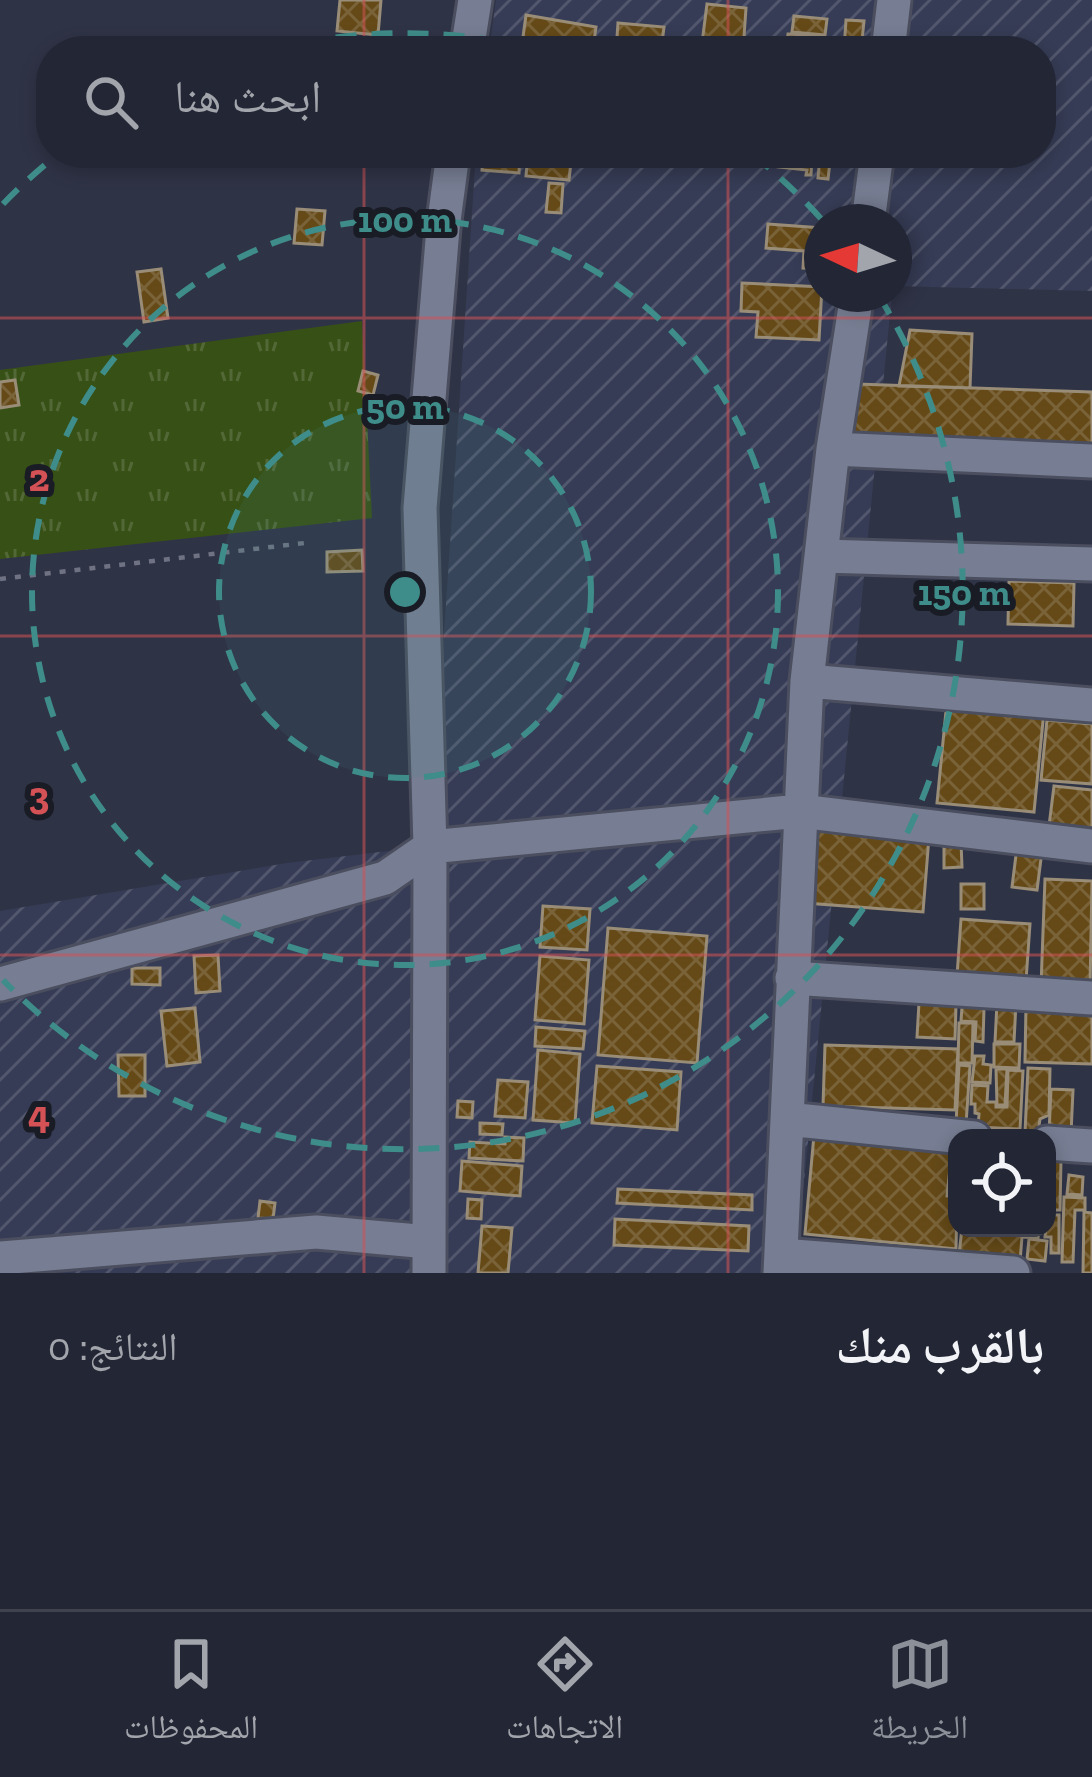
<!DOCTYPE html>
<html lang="ar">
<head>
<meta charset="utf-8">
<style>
	body { margin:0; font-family:"Zilla Slab","Noto Naskh Arabic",serif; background:#2b2e3c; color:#f1f3f6; direction:rtl }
	.controls { position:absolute; right:36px; bottom:36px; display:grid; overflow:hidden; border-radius:24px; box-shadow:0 6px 18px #0003 }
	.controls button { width:108px; height:108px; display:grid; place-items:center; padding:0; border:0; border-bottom:3px solid #40434f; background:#232634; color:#f1f3f6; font:60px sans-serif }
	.compass { position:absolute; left:804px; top:204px; width:108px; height:108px; border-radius:50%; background:#232634; box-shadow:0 6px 18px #0003; rotate:274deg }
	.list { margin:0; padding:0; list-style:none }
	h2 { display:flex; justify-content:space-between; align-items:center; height:156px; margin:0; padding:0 48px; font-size:51px }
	h2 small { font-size:39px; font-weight:400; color:#a3a5ac }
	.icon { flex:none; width:66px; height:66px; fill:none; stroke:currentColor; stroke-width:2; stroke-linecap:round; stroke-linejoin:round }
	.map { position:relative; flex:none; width:1092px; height:1273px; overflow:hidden; direction:ltr }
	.search { position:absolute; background:#232634; box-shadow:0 6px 18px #0003; left:36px; right:36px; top:36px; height:132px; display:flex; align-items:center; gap:30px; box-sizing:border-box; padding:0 42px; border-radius:48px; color:#a3a5ac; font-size:45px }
	.sheet { height:336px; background:#232634 }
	nav { display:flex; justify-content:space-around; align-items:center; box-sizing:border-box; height:168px; border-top:3px solid #40434f; background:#232634; font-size:33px; color:#a3a5ac }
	nav a { display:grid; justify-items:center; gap:6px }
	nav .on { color:#8c9099 }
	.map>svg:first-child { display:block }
	.industrial { fill:url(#industrial-furrows) }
	.grass { fill:url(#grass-tufts) }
	.building { fill:url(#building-cross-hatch); stroke:#998d78; stroke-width:3 }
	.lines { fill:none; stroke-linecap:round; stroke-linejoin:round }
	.minor-casing { stroke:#4a4e5e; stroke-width:39 }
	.path { stroke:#6e7282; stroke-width:4.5; stroke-dasharray:6 9; stroke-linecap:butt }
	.minor { stroke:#777d92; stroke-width:33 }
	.grid { fill:none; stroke:#d45256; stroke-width:3; stroke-opacity:0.55 }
	.ring { fill:none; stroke:#3f8d8a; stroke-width:6; stroke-dasharray:21 15 }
	.grid-label { font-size:39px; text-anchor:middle; font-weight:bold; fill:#d45256; stroke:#191c24; stroke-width:12; stroke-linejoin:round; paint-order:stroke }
	.centre { fill:#3f8d8a; stroke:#191c24; stroke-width:6 }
	.ring-label { font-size:36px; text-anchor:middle; font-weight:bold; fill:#3f8d8a; stroke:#191c24; stroke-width:12; stroke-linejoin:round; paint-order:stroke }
</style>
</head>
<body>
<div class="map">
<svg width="1092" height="1273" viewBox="0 0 1092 1273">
	<defs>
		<pattern id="industrial-furrows" width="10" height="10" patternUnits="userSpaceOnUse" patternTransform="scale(3)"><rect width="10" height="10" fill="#363c55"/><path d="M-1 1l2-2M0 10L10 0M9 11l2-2" fill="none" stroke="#52576d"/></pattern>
		<pattern id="grass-tufts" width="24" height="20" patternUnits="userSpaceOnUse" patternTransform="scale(3)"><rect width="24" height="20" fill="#375015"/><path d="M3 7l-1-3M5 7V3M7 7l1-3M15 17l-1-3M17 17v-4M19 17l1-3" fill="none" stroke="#536837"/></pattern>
		<pattern id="building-cross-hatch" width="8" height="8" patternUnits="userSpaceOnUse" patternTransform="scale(3)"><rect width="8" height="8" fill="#654a18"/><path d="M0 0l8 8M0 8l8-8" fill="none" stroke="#7a6339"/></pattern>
	</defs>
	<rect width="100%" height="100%" fill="#2f3346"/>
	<path class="industrial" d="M496,0h596v291l-198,-5v-64h-72v72h70l-97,979h-795v-362l287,-48 143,-17 46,-693h565v-102h-552z"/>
	<path class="grass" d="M362,321l10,197 -372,41v-189z"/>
	<path class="building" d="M340,0h41l-3,35 -41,-4z
		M707,4l39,4 -2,29 -3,2 -2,12h-38z
		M526,15l70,12 -3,21 -70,-11z
		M794,16l33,3 -2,16 -33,-3z
		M846,20l18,1 -3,30 -17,-1z
		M618,23l46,4 -3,24h-45z
		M788,34l35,2 -1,12 -8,-1 -1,4h-27z
		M483,153h37l-1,20 -37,-3z
		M528,153h44l-3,27 -43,-4z
		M779,153h21l-1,4 13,1 -1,17h-5l1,-5 -29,-3z
		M804,153h27l-3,26 -10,-1 2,-22z
		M892,153h46l-1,12 -46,-3z
		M549,183l14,1 -2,29 -15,-1z
		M297,209l28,2 -3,34 -28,-2z
		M768,224l54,4v41l-19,-1 1,-17 -38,-3z
		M161,269l7,49 -24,4 -7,-50z
		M742,283l80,4 -3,53 -63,-3 2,-25 -17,-1z
		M910,330l62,4 -2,54 -71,-2z
		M363,371l15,4 -5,20 -15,-4z
		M15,380l4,25 -19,3v-26z
		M856,384l236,8v55l-243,-12z
		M362,550l1,21 -36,1v-20z
		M1009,581l65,2 -1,43 -65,-2z
		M947,701l97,10 -10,101 -97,-9z
		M1047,720l45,4v60l-51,-4z
		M1054,786l38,4v41l-43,-5z
		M812,827l117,10 -6,75 -117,-9z
		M961,842l1,25 -18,1v-25z
		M1017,847l25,4 -5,39 -25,-3z
		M1045,879l47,2 -2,107 -49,-2z
		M961,884h23v25h-23z
		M543,906l47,3 -3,41 -47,-3z
		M961,919l69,5 -4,57 -69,-5z
		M608,928l99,8 -10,127 -99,-8z
		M218,955l2,36 -24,2 -2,-37z
		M540,956l49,4 -5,64 -49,-4z
		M132,968h28v17l-28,-1z
		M919,1003l37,2 -1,34 -38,-2z
		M997,1003h19l-2,39h-19z
		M1026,1005l66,1v58l-67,-2z
		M962,1007l22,1 -1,34 -8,-1 1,-19 -15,-1z
		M195,1008l5,54 -33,4 -6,-55z
		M959,1023h14l-1,40h-14z
		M536,1027l49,4 -2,18 -48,-3z
		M994,1044h26l-1,24 -25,-1z
		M825,1045l133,4 -3,61 -132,-4z
		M538,1050l42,4 -5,69 -42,-3z
		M118,1055h27v41h-26z
		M975,1056h9l-1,8 8,1 -1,18 -18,-1z
		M959,1065l11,1 -4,58h-10z
		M597,1066l84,6 -4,58 -85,-7z
		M1028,1068l22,1 -1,46 -9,4 -2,14h-13z
		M996,1069h11l-2,36h-8z
		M1008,1070l15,1 -3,58 -42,-2 1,-13 -4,-1v-9h-4l1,-19 16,1 -1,16h9v5h11z
		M498,1080l30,2 -3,36 -30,-2z
		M1051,1089l22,1 -2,44 -22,-1z
		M458,1101l15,1 -1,16 -15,-1z
		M480,1123l23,1 -1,11 -22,-1z
		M814,1135l138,13 -5,48 10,1 -1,52 -151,-15z
		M505,1137l19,1 -1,23 -54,-3 1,-16 35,2z
		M1047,1158l14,1 -1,51h-13z
		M462,1161l60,5 -2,30 -60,-5z
		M1069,1175l14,2 -1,18 -15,-1z
		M618,1189l134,6v15l-135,-7z
		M1064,1197l21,1v12h-10l-2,52h-11z
		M468,1199l14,1 -1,19 -14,-1z
		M260,1201l15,2 -2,16 -15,-1z
		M1084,1212l8,1v60h-9z
		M1047,1215h12v38h-8v-16h-6z
		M615,1219l134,7 -1,25 -134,-6z
		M482,1226l30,2 -4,45h-30z
		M962,1228h77l-1,10 -16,-1 -2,24 -61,-6z
		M1029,1239l18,2 -2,20 -18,-2z"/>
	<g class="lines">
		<g class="minor-casing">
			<path id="minor" d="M467,51l8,-51
				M888,51l6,-51
				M868,222l9,-69
				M833,449l259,12
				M822,556l270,8
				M807,681l285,24
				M792,978l300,20
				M0,984l385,-106 45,-31 370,-36 292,35
				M787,1119l187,19
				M1047,1143l45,3
				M781,1255l232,18
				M0,1258l316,-26 113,10
				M429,1273l1,-426 -10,-339 23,-280 10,-75
				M780,1273l27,-592 26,-232 24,-155"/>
		</g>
		<path class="path" d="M0,579l305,-36"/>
		<use href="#minor" class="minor"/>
	</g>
	<path class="grid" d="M364,0v51M728,0v51M364,153v1120M728,153v1120M0,318h1092M0,636h1092M0,955h1092"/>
	<circle cx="405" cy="592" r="186" fill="#3f8d8a" fill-opacity=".12"/>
	<g class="ring">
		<circle cx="405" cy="592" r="186"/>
		<circle cx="405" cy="592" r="373"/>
		<path d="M3 204A559 559 0 0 1 57 155M265 51A559 559 0 0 1 545 51M753 155A559 559 0 0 1 824 222M879 296A559 559 0 0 1 3 980"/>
	</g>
	<g class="grid-label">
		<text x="39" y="491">2</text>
		<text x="39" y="809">3</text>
		<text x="39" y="1128">4</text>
	</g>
	<circle cx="405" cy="592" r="18" class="centre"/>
	<g class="ring-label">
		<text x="405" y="232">100 m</text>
		<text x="405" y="419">50 m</text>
		<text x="964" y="605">150 m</text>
	</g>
</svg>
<div class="controls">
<button><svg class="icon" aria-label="locate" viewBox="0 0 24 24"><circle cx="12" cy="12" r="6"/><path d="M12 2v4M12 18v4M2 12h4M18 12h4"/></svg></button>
</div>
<svg class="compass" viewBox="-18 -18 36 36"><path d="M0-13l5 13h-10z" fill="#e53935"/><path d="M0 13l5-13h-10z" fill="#a3a5ac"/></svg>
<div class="search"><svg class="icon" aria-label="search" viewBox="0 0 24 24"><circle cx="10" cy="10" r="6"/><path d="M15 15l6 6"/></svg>ابحث هنا</div>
</div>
<section class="sheet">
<h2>بالقرب منك<small>النتائج: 0</small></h2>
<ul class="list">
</ul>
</section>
<nav>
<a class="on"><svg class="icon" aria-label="map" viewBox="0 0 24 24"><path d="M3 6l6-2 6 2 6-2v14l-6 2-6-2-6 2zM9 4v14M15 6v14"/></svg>الخريطة</a>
<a><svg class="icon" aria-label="directions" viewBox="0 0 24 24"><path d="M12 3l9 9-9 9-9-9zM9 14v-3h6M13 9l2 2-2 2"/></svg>الاتجاهات</a>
<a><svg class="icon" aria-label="saved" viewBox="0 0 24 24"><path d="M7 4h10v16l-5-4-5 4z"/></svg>المحفوظات</a>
</nav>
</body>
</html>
